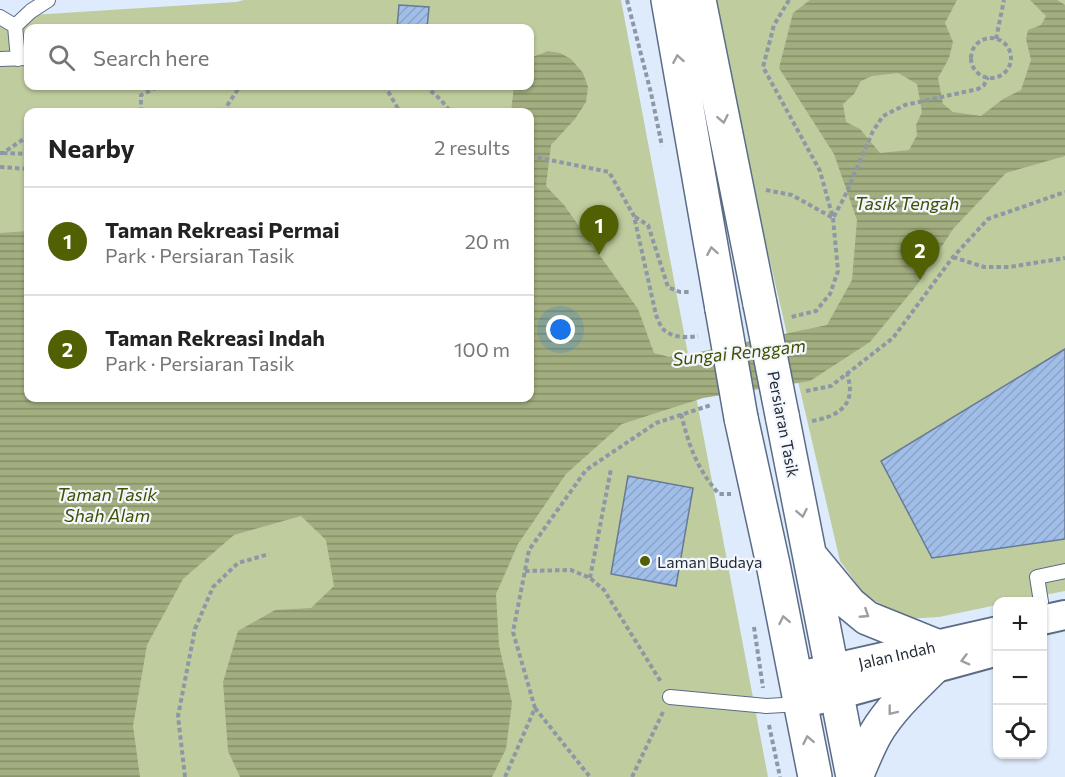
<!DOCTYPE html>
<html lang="en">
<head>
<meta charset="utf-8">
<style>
	body { margin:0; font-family:Commissioner,sans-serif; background:#f2f2f2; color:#222 }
	.controls { position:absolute; right:18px; bottom:18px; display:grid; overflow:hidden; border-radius:12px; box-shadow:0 2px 4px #0004 }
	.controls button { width:54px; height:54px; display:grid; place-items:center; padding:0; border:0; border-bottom:2px solid #e0e0e0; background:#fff; color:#222; font:30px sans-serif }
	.you { position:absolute; left:561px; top:330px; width:21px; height:21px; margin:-15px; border:4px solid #fff; border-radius:50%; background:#1a73e8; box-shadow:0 0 0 9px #1a73e833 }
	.badge { display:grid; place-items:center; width:39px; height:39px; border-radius:50%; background:#506002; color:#fff; font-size:20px; font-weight:700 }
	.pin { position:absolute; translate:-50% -50px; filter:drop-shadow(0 2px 3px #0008) }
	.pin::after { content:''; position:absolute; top:32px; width:21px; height:18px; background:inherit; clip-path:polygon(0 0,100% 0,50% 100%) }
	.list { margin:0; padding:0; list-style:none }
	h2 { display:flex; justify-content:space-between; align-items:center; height:78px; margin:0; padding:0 24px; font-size:26px }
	h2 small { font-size:20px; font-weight:400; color:#767676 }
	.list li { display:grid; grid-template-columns:39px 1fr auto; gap:18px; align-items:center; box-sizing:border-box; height:108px; padding:0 24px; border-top:2px solid #e0e0e0 }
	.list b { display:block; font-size:22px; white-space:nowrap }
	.list p { margin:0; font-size:20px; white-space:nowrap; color:#767676 }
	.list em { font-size:20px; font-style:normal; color:#767676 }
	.icon { flex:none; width:33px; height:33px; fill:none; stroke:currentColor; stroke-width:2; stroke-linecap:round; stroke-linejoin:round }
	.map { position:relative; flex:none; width:1065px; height:777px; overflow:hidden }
	.search { position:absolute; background:#fff; box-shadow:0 2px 4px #0004; left:24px; top:24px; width:510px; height:66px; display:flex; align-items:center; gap:15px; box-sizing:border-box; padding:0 21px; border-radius:12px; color:#767676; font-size:22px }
	.panel { position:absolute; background:#fff; box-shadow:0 2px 4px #0004; left:24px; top:108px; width:510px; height:294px; border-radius:12px }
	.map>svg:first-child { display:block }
	.park { fill:#bfcc9e; fill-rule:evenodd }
	.water { fill:url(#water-rules); fill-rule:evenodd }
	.building { fill:url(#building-hatch); stroke:#687a94; stroke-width:1.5 }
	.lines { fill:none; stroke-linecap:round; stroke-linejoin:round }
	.lane-casing { stroke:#5b6c86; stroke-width:16 }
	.street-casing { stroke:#5b6c86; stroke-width:32 }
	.secondary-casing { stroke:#5b6c86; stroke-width:36 }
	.path { stroke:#8d98a6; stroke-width:4; stroke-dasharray:4.5 3; stroke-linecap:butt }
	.lane { stroke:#fff; stroke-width:14 }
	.street { stroke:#fff; stroke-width:28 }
	.secondary { stroke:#fff; stroke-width:33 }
	.secondary-bridge-casing { stroke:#5b6c86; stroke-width:36; stroke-linecap:butt }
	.secondary-bridge { stroke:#fff; stroke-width:33 }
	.oneway { stroke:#9ca0a5 }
	.poi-dot { fill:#506002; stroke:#f3f7fd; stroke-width:2 }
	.labels { text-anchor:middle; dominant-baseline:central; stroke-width:4.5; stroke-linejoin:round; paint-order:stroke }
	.street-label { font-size:16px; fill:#232b36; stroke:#f3f7fd }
	.poi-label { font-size:16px; fill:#232b36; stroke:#f3f7fd; text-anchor:start }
	.water-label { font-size:18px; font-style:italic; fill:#435000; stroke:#f3f7fd }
</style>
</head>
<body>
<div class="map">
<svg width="1065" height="777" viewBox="0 0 1065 777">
	<defs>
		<pattern id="water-rules" width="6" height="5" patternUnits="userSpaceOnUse" patternTransform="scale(1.5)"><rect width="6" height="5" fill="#a2ae7f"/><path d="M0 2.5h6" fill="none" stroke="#848e69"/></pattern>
		<pattern id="building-hatch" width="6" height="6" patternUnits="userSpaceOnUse" patternTransform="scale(1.5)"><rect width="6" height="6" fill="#a1bee8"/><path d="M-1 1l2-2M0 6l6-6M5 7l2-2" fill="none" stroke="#8aa3c8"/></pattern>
	</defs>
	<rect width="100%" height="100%" fill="#deebfc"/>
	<path class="park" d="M244,0h377l147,777h-768v-760l236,-15zM28,28h502v58h-502zM28,112h502v286h-502z
		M709,0h356v591l-51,10 -16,1 -1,3 -58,12 -33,2 -41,-24 -25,-34z"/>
	<path class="water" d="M810,0h147l-12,23 8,19 -4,16 -11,20 5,26 10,8 28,4 22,-17 18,-9 10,-30 -5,-21 2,-9 13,-5 5,-9 -16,-16h27l8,5v151l-59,17 -53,56 -36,56 -47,57 -60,39 -107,17 -81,26 -56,50 -48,70 -22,50 3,51 13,58 -6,46 -14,28h-252l-12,-26 -5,-69 15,-51 37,-21 36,-2 23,-22 -8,-46 -25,-24 -67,19 -51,44 -36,66 -14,81 7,51h-140v-544l28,-2v167h502v-286h-19l3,-26h16v-28l18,-7 12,2 11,6 12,14 5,14 -2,15 -11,17 -24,26 -5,41 18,19 74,104 16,44 15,4 26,-4 132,-28 25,-45 5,-60 -23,-66 -55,-86 14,-55zM898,73l19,11 5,28 -6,13 1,10 -8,15 -29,3 -20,-24 -14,-7 -3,-18 11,-10 7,-13 11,-5z"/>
	<path class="building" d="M399,5l30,2 -2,21h-30z
		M1065,349v190l-133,19 -51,-97z
		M628,476l65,12 -17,98 -65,-12z"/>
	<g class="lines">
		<g class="lane-casing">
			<path id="lane" d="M0,17l15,9
				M15,26l16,-15 17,-11
				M15,26l3,33
				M0,59l28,-1
				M1041,602l-4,-25 28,-6
				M670,697l96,9 35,-2"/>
		</g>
		<g class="street-casing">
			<g id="street">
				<path d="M1042,620l23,-5"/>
				<path id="s1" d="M795,677l203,-46"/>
				<path d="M801,704l36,-9 161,-44"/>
			</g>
		</g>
		<g class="secondary-casing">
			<path id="secondary" d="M668,0l54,309
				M699,0l61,304
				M782,415l71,362
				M741,418l32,146 42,213
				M812,558l38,46 17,14 67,27
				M856,777c6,-14 12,-30 20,-44 15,-25 36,-44 57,-65"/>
		</g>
		<path class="path" d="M627,0l24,93 11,53
			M789,0l-15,25 -11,42 57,104 13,47 5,53 -8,23 -14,17 -25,6
			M971 58a20 20 0 1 1 40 0a20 20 0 1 1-40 0Z
			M996,39l8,-39
			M383,86l6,7 11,19
			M425,86l15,13 11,13
			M99,112l33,-2 1,2
			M141,112v-17l15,-7 -2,-2
			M223,112l17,-26
			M0,153h3l25,-17
			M3,153l25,1
			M530,156l79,16 25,44 22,99c2,4 4,11 7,14 9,9 24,9 35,7
			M0,167l28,2
			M766,190l26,5 41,23 11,-20 29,-67 10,-15 22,-11 73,-16 6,-4 4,-8
			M635,217l13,8 20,62 12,5h11
			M953,257l31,10h25l56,-9
			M806,391l25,-5 62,-48 60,-81 35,-38 77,-27
			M681,414c8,32 16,55 38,80h12
			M812,421c28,-5 45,-17 35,-47
			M525,571l46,-1 19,8 14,12 57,92
			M590,578l21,-109
			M754,627l9,61
			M535,708l55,69
			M769,725l11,52
			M185,777l-7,-61 17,-87 18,-42 25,-24 31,-9
			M505,777l30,-69 -22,-76 16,-82 57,-80 70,-47 55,-18
			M632,777l31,-65"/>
		<use href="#lane" class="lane"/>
		<use href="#street" class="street"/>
		<use href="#secondary" class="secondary"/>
		<g class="secondary-bridge-casing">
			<path id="secondary-bridge" d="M760,304l22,111
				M722,309l19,109"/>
		</g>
		<use href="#secondary-bridge" class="secondary-bridge"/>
	</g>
	<defs><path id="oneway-chevron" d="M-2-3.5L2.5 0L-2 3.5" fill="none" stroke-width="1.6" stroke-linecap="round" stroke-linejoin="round" transform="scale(1.5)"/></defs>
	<g class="oneway">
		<use href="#oneway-chevron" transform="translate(678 59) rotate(-100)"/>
		<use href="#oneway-chevron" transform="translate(723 119) rotate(79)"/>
		<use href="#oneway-chevron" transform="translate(712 251) rotate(-100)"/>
		<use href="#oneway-chevron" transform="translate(802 513) rotate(79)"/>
		<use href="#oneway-chevron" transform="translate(865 614) rotate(33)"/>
		<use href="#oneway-chevron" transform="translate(784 620) rotate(-101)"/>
		<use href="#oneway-chevron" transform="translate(965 660) rotate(165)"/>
		<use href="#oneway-chevron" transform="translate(892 711) rotate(128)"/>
		<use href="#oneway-chevron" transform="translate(808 740) rotate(-101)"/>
	</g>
	<circle class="poi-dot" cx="645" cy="561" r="6"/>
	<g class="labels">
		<g class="street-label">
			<text transform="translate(784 424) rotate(79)">Persiaran Tasik</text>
			<text stroke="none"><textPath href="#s1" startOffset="104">Jalan Indah</textPath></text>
		</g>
		<g class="poi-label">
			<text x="657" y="561">Laman Budaya</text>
		</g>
		<g class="water-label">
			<text x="907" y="203">Tasik Tengah</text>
			<text transform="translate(739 352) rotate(-6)">Sungai Renggam</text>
			<text x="107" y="494">Taman Tasik<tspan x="107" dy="21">Shah Alam</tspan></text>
		</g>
	</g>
</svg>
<div class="controls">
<button>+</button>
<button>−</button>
<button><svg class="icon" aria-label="locate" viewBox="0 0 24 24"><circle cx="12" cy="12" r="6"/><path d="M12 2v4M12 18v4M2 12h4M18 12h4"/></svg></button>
</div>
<div class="you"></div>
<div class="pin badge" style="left:599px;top:255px">1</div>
<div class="pin badge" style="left:920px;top:280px">2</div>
<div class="search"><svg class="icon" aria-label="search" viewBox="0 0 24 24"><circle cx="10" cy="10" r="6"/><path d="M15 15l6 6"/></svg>Search here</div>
<section class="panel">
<h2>Nearby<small>2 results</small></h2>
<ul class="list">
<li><span class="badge">1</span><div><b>Taman Rekreasi Permai</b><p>Park · Persiaran Tasik</p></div><em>20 m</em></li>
<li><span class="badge">2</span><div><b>Taman Rekreasi Indah</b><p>Park · Persiaran Tasik</p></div><em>100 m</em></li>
</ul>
</section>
</div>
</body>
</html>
